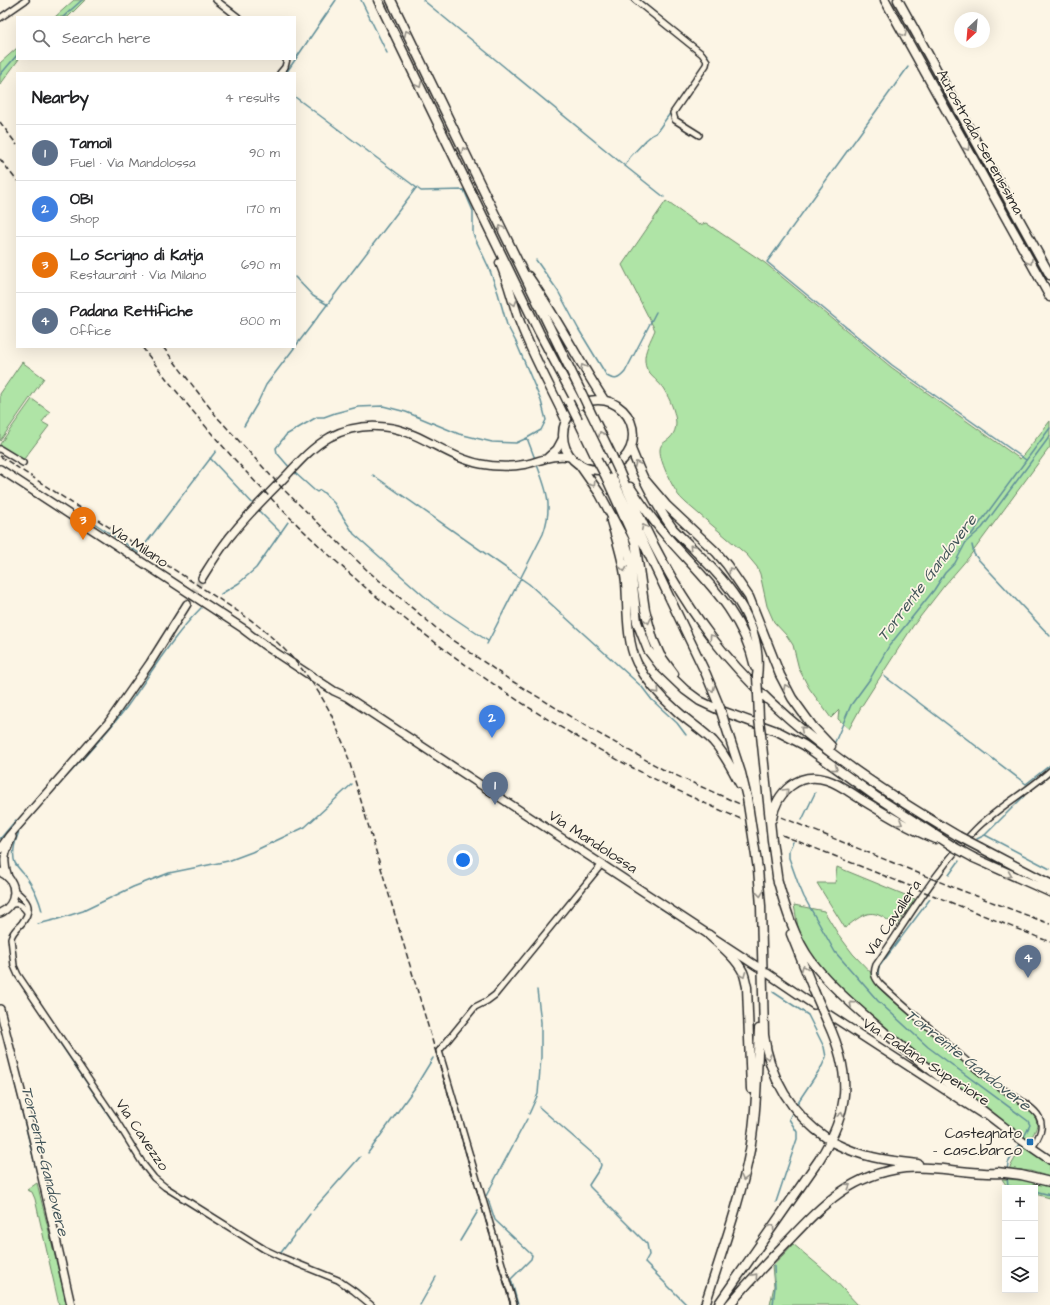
<!DOCTYPE html>
<html lang="en">
<head>
<meta charset="utf-8">
<style>
	body { margin:0; font-family:"Architects Daughter",sans-serif; background:#f6f6f6; color:#202124 }
	.controls { position:absolute; right:12px; bottom:12px; display:grid; overflow:hidden; border-radius:0px; box-shadow:0 4px 16px #0002 }
	.controls button { width:36px; height:36px; display:grid; place-items:center; padding:0; border:0; border-bottom:1px solid #e0e0e0; background:#fff; color:#202124; font:20px sans-serif }
	.compass { position:absolute; left:954px; top:12px; width:36px; height:36px; border-radius:50%; background:#fff; box-shadow:0 4px 16px #0002; rotate:206deg }
	.you { position:absolute; left:463px; top:860px; width:14px; height:14px; margin:-10px; border:3px solid #fff; border-radius:50%; background:#1a73e8; box-shadow:0 0 0 6px #1a73e833 }
	.badge { display:grid; place-items:center; width:26px; height:26px; border-radius:50%; background:#0f766e; color:#fff; font-size:13px; font-weight:700 }
	.pin { position:absolute; translate:-50% -33px; filter:drop-shadow(0 1px 2px #0008) }
	.pin::after { content:''; position:absolute; top:21px; width:14px; height:12px; background:inherit; clip-path:polygon(0 0,100% 0,50% 100%) }
	.list { margin:0; padding:0; list-style:none }
	h2 { display:flex; justify-content:space-between; align-items:center; height:52px; margin:0; padding:0 16px; font-size:17px }
	h2 small { font-size:13px; font-weight:400; color:#757577 }
	.list li { display:grid; grid-template-columns:26px 1fr auto; gap:12px; align-items:center; box-sizing:border-box; height:56px; padding:0 16px; border-top:1px solid #e0e0e0 }
	.list b { display:block; font-size:15px; white-space:nowrap }
	.list p { margin:0; font-size:13px; white-space:nowrap; color:#757577 }
	.list em { font-size:13px; font-style:normal; color:#757577 }
	.icon { flex:none; width:22px; height:22px; fill:none; stroke:currentColor; stroke-width:2; stroke-linecap:round; stroke-linejoin:round }
	.map { position:relative; flex:none; width:1050px; height:1305px; overflow:hidden }
	.search { position:absolute; background:#fff; box-shadow:0 4px 16px #0002; left:16px; top:16px; width:280px; height:44px; display:flex; align-items:center; gap:10px; box-sizing:border-box; padding:0 14px; border-radius:0px; color:#757577; font-size:15px }
	.panel { position:absolute; background:#fff; box-shadow:0 4px 16px #0002; left:16px; top:72px; width:280px; height:276px; border-radius:0px }
	.map>svg:first-child { display:block }
	.green { fill:#afe4a6; stroke:#6d8868 }
	.lines { fill:none; stroke-linecap:round; stroke-linejoin:round }
	.stream { stroke:#608f99; stroke-width:1.5 }
	.major-tunnel { stroke:#d2cdc0; stroke-width:7; stroke-dasharray:7 3.5; stroke-linecap:butt }
	.minor-casing { stroke:#2b2b2b; stroke-width:8 }
	.major-casing { stroke:#2b2b2b; stroke-width:10 }
	.highway-casing { stroke:#2b2b2b; stroke-width:11 }
	.minor { stroke:#fcf5e5; stroke-width:5 }
	.major { stroke:#fcf5e5; stroke-width:7 }
	.highway { stroke:#fcf5e5; stroke-width:8 }
	.rail { stroke:#2b2b2b; stroke-width:1.5; stroke-dasharray:6 3; stroke-linecap:butt }
	.highway-bridge-casing { stroke:#2b2b2b; stroke-width:11; stroke-linecap:butt }
	.highway-bridge { stroke:#fcf5e5; stroke-width:8 }
	.oneway { stroke:#949088 }
	.poi-dot { fill:#1f6fb2; stroke:#fcf5e5; stroke-width:1.5 }
	.labels { text-anchor:middle; dominant-baseline:central; stroke-width:3.5; stroke-linejoin:round; paint-order:stroke }
	.street-label { font-size:15px; fill:#2b2b2b; stroke:#fcf5e5 }
	.poi-label { font-size:15px; fill:#2b2b2b; stroke:#fcf5e5; text-anchor:end }
	.water-label { font-size:16px; font-style:italic; fill:#415459; stroke:#fcf5e5 }
</style>
</head>
<body>
<div class="map">
<svg width="1050" height="1305" viewBox="0 0 1050 1305">
	<rect width="100%" height="100%" fill="#fcf5e5"/>
	<filter id="ink" filterUnits="userSpaceOnUse"><feTurbulence type="fractalNoise" baseFrequency=".025" numOctaves="2"/><feDisplacementMap in="SourceGraphic" scale="8" xChannelSelector="R" yChannelSelector="G"/><feConvolveMatrix kernelMatrix="1 2 1 2 8 2 1 2 1" color-interpolation-filters="sRGB"/></filter>
	<g filter="url(#ink)">
		<path class="green" d="M74,0h11l-17,17h-13z
			M17,48v11h2l-19,26v-22z
			M666,201l33,24 7,-2 59,40 126,104 129,92 30,-38v26l-81,110 -25,29 -31,40 -52,81 -12,22 -11,-10 1,-9 -8,8 -22,-30 -10,-19 -6,-24 -6,-9 -13,-14 -7,-16 -7,-32 -3,-7 -10,-12 -61,-52c-4,-4 -8,-7 -10,-12 -5,-7 -20,-37 -15,-45 1,-3 6,-5 9,-8 6,-6 7,-14 5,-22 -2,-10 -7,-20 -12,-28 -6,-9 -18,-14 -18,-27 -1,-10 6,-21 10,-31l-33,-65z
			M22,362l22,16 -44,63v-47z
			M32,399l18,13 -8,10 7,4 -25,33h-4l-20,-13v-2z
			M837,867l78,32 -19,27c-24,-18 -28,-16 -51,2l-28,-45h18z
			M794,905l30,6 14,23 15,20 26,27 2,9 94,83 55,38c11,11 7,18 -1,30l-81,-60 -109,-92 -17,-20 -22,-31z
			M1022,1146l28,18v13l-20,-6 -21,-2z
			M1002,1179l22,1 26,6v12l-15,-4v-6h-27z
			M37,1183l30,122h-8l-24,-106 -3,-7 -5,-2z
			M793,1244l37,31 28,30h-88l4,-19 -2,-19z"/>
		<g class="lines">
			<path class="stream" d="M361,0l26,53
				M423,0l202,166 39,31
				M640,0l68,56
				M63,17l19,-17
				M908,67l-141,195 125,103 134,95
				M286,73l50,-73
				M0,75l17,-20
				M295,97l126,94 43,-1 9,21v23l16,34 9,25 9,32 9,17 25,59 5,19 -5,10 -14,8 8,21
				M625,166l5,-9 16,-17 6,-5 4,-2 15,-21
				M536,260l22,31 21,39 28,46c8,5 12,3 18,-4l31,-60
				M295,277l18,19 15,9
				M244,426l13,-22 9,-19 150,-197
				M210,458l45,48
				M290,468l-13,-15 -1,-5 10,-13 31,-18h7l11,-4 23,-6 25,-1 23,6 53,22 33,8 24,1 11,-5
				M294,472l20,18 3,2 3,-2 3,2 11,11 20,31 79,70 55,37
				M373,475l156,109 113,103 10,13 25,23 9,12
				M257,509l24,24
				M76,511l63,42
				M971,535l79,-107
				M146,543l70,-92
				M972,545l2,9 4,5 72,77
				M221,594l18,-11 17,-15 32,-46
				M487,644l56,-110c10,-28 4,-43 -6,-69
				M884,676l142,108 24,-19
				M835,742l16,-37 19,-26 19,-33 45,-56 11,-17 10,-10 11,-21 16,-14 68,-92
				M802,820l13,-27
				M985,835l39,-39
				M0,839l16,-19
				M977,839l8,-4 65,34
				M793,842l-4,8v8l9,25 6,14 31,55 43,49 50,46 100,74 2,4 -6,12
				M949,875l10,-14
				M659,907l25,16
				M42,911c-3,-12 -8,-23 -15,-33 -4,-5 -9,-10 -12,-15 -4,-11 1,-24 5,-34 34,-41 73,-78 106,-121 25,-34 45,-70 75,-100
				M38,924l20,-5 25,-8 50,-24 36,-14 59,-12 24,-9 53,-25 47,-43
				M878,977v-4l1,-6 51,-68
				M773,992l35,23 16,32 2,10 -4,9 -26,39
				M58,1040l72,107
				M6,1046l31,127
				M539,1107l60,52 2,6 -1,3 -11,17 1,2 57,57 2,11 -4,7 1,2 41,41
				M529,1114l9,-20 3,-37v-35l-4,-32
				M368,1153l46,-64 19,-31
				M1007,1171l1,-8 11,-19
				M1007,1177l1,8 7,3
				M1035,1191l15,4
				M486,1196l41,-77
				M488,1199l7,21 37,35 -1,4 -20,20 7,26
				M776,1202l21,-63v-7l-8,-13 3,-6
				M313,1210l47,-53
				M460,1241l18,-30
				M257,1248l16,8
				M280,1254l30,-40
				M288,1257l47,19
				M278,1259h2
				M333,1281l7,3
				M343,1281l15,9 17,15
				M420,1305l16,-28
				M773,1305l2,-18 -1,-21"/>
			<path class="major-tunnel" d="M187,604l15,-26"/>
			<g class="minor-casing">
				<path id="minor" d="M216,0l22,17
					M635,0l67,54 5,7 -1,4 -33,48 2,7 24,15
					M0,18l26,-18
					M280,73l5,-6 2,-8
					M0,449l23,14
					M14,890c13,10 20,17 8,33 -4,5 -9,8 -11,15l3,28 4,9 96,142 29,47 11,14 11,9 99,62 17,8 57,23 16,11 17,14
					M10,905c8,-3 12,0 17,7
					M1032,1148c6,-10 13,-20 7,-31 -5,-10 -26,-21 -36,-28 -22,-14 -41,-32 -61,-50 -21,-19 -42,-36 -62,-55 -6,-7 -7,-11 -4,-19 32,-46 60,-96 100,-136 22,-22 51,-37 74,-58
					M514,1305l-75,-254 36,-44 12,-6 8,-6 107,-131"/>
			</g>
			<g class="major-casing">
				<path id="major" d="M548,457l9,-8 6,-11
					M0,469l247,162
					M202,578c10,-16 19,-31 31,-45 16,-20 34,-37 52,-56 13,-14 27,-30 45,-40 19,-10 40,-13 62,-9 31,6 57,30 89,36 15,3 31,3 46,0 16,-4 26,-10 44,-7
					M244,630l20,15 70,46 13,6 411,270
					M0,849l9,-13 99,-113 42,-60 37,-59
					M0,872c19,8 18,33 0,41
					M8,877c-6,-16 -3,-25 4,-40
					M767,973l47,32
					M0,1009l34,133 37,163
					M828,1014l154,100
					M1009,1132l41,28"/>
			</g>
			<g class="highway-casing">
				<path id="highway" d="M378,0l161,332 36,68
					M391,0l192,396
					M885,0l165,297
					M898,0l152,275
					M500,263c9,20 13,42 21,62 13,33 30,63 45,95
					M528,276c28,40 49,83 76,124
					M563 435a35 35 0 1 1 70 0a35 35 0 1 1-70 0Z
					M590,411l22,45
					M581,414l23,47
					M578,420l19,40
					M631,449c10,26 25,57 42,80 41,41 92,83 84,148
					M579,464l21,30 25,47 5,17 7,64 11,28 13,17 24,23 15,11 19,9 60,22 25,13 71,51 79,51
					M619,471c25,59 54,116 93,167 64,83 156,145 246,198
					M611,475l95,199 14,34
					M606,477l29,64 10,69 8,29 7,16 14,19
					M645,480l22,26 49,46 11,13 22,32 31,78 12,23 21,29 18,19
					M630,487c12,18 24,35 38,51 36,41 75,74 87,129
					M611,521c6,20 13,40 15,62 2,25 0,57 11,80 10,19 25,35 41,49 11,10 24,18 35,29 12,13 19,28 27,43
					M758,694l1,25
					M725,724l16,49 6,25 11,71 3,37 3,129c5,42 28,80 64,104
					M761,735l11,105 6,43
					M772,819c4,-27 27,-48 55,-39 13,4 25,14 37,21 23,14 46,28 71,38
					M981,848l69,36
					M974,858l76,34
					M777,878c8,29 17,60 35,84 21,27 47,48 72,70 42,35 86,69 129,102
					M791,934l23,57
					M709,935c12,11 27,23 34,37 2,5 3,11 4,15l4,102
					M834,1143c30,15 52,17 84,21
					M997,1172l24,3 29,7
					M705,1305c16,-51 35,-102 45,-155 7,-40 7,-81 9,-121
					M718,1305l101,-145c31,-48 33,-85 9,-137
					M729,1305c19,-22 39,-44 60,-65 34,-36 63,-66 116,-72 32,-3 65,7 97,5"/>
			</g>
			<use href="#minor" class="minor"/>
			<use href="#major" class="major"/>
			<use href="#highway" class="highway"/>
			<path class="rail" d="M0,122l17,23
				M0,159l17,22
				M142,347c64,85 135,163 215,233 15,14 32,26 48,39 102,81 215,149 336,200
				M163,347l54,70 67,73 84,81 74,62 65,45 87,53 70,39 78,35
				M0,456l248,162c34,25 61,55 81,92 6,12 10,25 16,37l166,558
				M781,817l169,69 100,38
				M782,835l268,107"/>
			<g class="highway-bridge-casing">
				<path id="highway-bridge" d="M583,396l7,15
					M569,402l9,18
					M612,456l7,15
					M597,460l9,17
					M757,677l1,17
					M720,708l5,16
					M759,719l2,16
					M958,836l23,12
					M954,847l20,11
					M814,991l14,32"/>
			</g>
			<use href="#highway-bridge" class="highway-bridge"/>
		</g>
		<defs><path id="oneway-chevron" d="M-2-3.5L2.5 0L-2 3.5" fill="none" stroke-width="1.6" stroke-linecap="round" stroke-linejoin="round"/></defs>
		<g class="oneway">
			<use href="#oneway-chevron" transform="translate(407 33) rotate(-116)"/>
			<use href="#oneway-chevron" transform="translate(904 34) rotate(61)"/>
			<use href="#oneway-chevron" transform="translate(419 85) rotate(64)"/>
			<use href="#oneway-chevron" transform="translate(967 148) rotate(61)"/>
			<use href="#oneway-chevron" transform="translate(464 150) rotate(-116)"/>
			<use href="#oneway-chevron" transform="translate(501 228) rotate(-114)"/>
			<use href="#oneway-chevron" transform="translate(1030 262) rotate(61)"/>
			<use href="#oneway-chevron" transform="translate(514 303) rotate(73)"/>
			<use href="#oneway-chevron" transform="translate(583 367) rotate(-119)"/>
			<use href="#oneway-chevron" transform="translate(601 434) rotate(-116)"/>
			<use href="#oneway-chevron" transform="translate(637 464) rotate(-115)"/>
			<use href="#oneway-chevron" transform="translate(593 484) rotate(57)"/>
			<use href="#oneway-chevron" transform="translate(644 527) rotate(-116)"/>
			<use href="#oneway-chevron" transform="translate(692 547) rotate(-134)"/>
			<use href="#oneway-chevron" transform="translate(624 569) rotate(81)"/>
			<use href="#oneway-chevron" transform="translate(731 570) rotate(-125)"/>
			<use href="#oneway-chevron" transform="translate(648 621) rotate(76)"/>
			<use href="#oneway-chevron" transform="translate(712 637) rotate(-127)"/>
			<use href="#oneway-chevron" transform="translate(786 687) rotate(-117)"/>
			<use href="#oneway-chevron" transform="translate(712 689) rotate(67)"/>
			<use href="#oneway-chevron" transform="translate(657 691) rotate(48)"/>
			<use href="#oneway-chevron" transform="translate(803 729) rotate(-140)"/>
			<use href="#oneway-chevron" transform="translate(835 768) rotate(36)"/>
			<use href="#oneway-chevron" transform="translate(786 791) rotate(-45)"/>
			<use href="#oneway-chevron" transform="translate(900 823) rotate(30)"/>
			<use href="#oneway-chevron" transform="translate(1009 875) rotate(23)"/>
			<use href="#oneway-chevron" transform="translate(760 894) rotate(84)"/>
			<use href="#oneway-chevron" transform="translate(804 968) rotate(-112)"/>
			<use href="#oneway-chevron" transform="translate(743 975) rotate(68)"/>
			<use href="#oneway-chevron" transform="translate(852 1004) rotate(-138)"/>
			<use href="#oneway-chevron" transform="translate(768 1057) rotate(74)"/>
			<use href="#oneway-chevron" transform="translate(841 1115) rotate(-76)"/>
			<use href="#oneway-chevron" transform="translate(744 1178) rotate(104)"/>
			<use href="#oneway-chevron" transform="translate(848 1186) rotate(-30)"/>
			<use href="#oneway-chevron" transform="translate(772 1227) rotate(-54)"/>
			<use href="#oneway-chevron" transform="translate(755 1276) rotate(-48)"/>
		</g>
	</g>
	<rect class="poi-dot" x="1026" y="1138" width="8" height="8" rx="2"/>
	<g class="labels">
		<g class="street-label">
			<text transform="translate(980 142) rotate(61)">Autostrada Serenissima</text>
			<text transform="translate(139 546) rotate(33)">Via Milano</text>
			<text transform="translate(593 842) rotate(33)">Via Mandolossa</text>
			<text transform="translate(893 918) rotate(-56)">Via Cavallera</text>
			<text transform="translate(926 1062) rotate(33)">Via Padana Superiore</text>
			<text transform="translate(142 1135) rotate(56)">Via Cavezzo</text>
		</g>
		<g class="poi-label">
			<text x="1022" y="1133">Castegnato<tspan x="1022" dy="17">- casc.barco</tspan></text>
		</g>
		<g class="water-label">
			<text transform="translate(927 578) rotate(-53)">Torrente Gandovere</text>
			<text transform="translate(968 1060) rotate(38)">Torrente Gandovere</text>
			<text transform="translate(45 1161) rotate(76)">Torrente Gandovere</text>
		</g>
	</g>
</svg>
<div class="controls">
<button>+</button>
<button>−</button>
<button><svg class="icon" aria-label="layers" viewBox="0 0 24 24"><path d="M12 4l9 5-9 5-9-5zM3 14l9 5 9-5"/></svg></button>
</div>
<svg class="compass" viewBox="-18 -18 36 36"><path d="M0-13l5 13h-10z" fill="#e53935"/><path d="M0 13l5-13h-10z" fill="#757577"/></svg>
<div class="you"></div>
<div class="pin badge" style="left:495px;top:805px;background:#5c6f8a">1</div>
<div class="pin badge" style="left:492px;top:738px;background:#3f7fe0">2</div>
<div class="pin badge" style="left:83px;top:540px;background:#e8710a">3</div>
<div class="pin badge" style="left:1028px;top:978px;background:#5c6f8a">4</div>
<div class="search"><svg class="icon" aria-label="search" viewBox="0 0 24 24"><circle cx="10" cy="10" r="6"/><path d="M15 15l6 6"/></svg>Search here</div>
<section class="panel">
<h2>Nearby<small>4 results</small></h2>
<ul class="list">
<li><span class="badge" style="background:#5c6f8a">1</span><div><b>Tamoil</b><p>Fuel · Via Mandolossa</p></div><em>90 m</em></li>
<li><span class="badge" style="background:#3f7fe0">2</span><div><b>OBI</b><p>Shop</p></div><em>170 m</em></li>
<li><span class="badge" style="background:#e8710a">3</span><div><b>Lo Scrigno di Katja</b><p>Restaurant · Via Milano</p></div><em>690 m</em></li>
<li><span class="badge" style="background:#5c6f8a">4</span><div><b>Padana Rettifiche</b><p>Office</p></div><em>800 m</em></li>
</ul>
</section>
</div>
</body>
</html>
